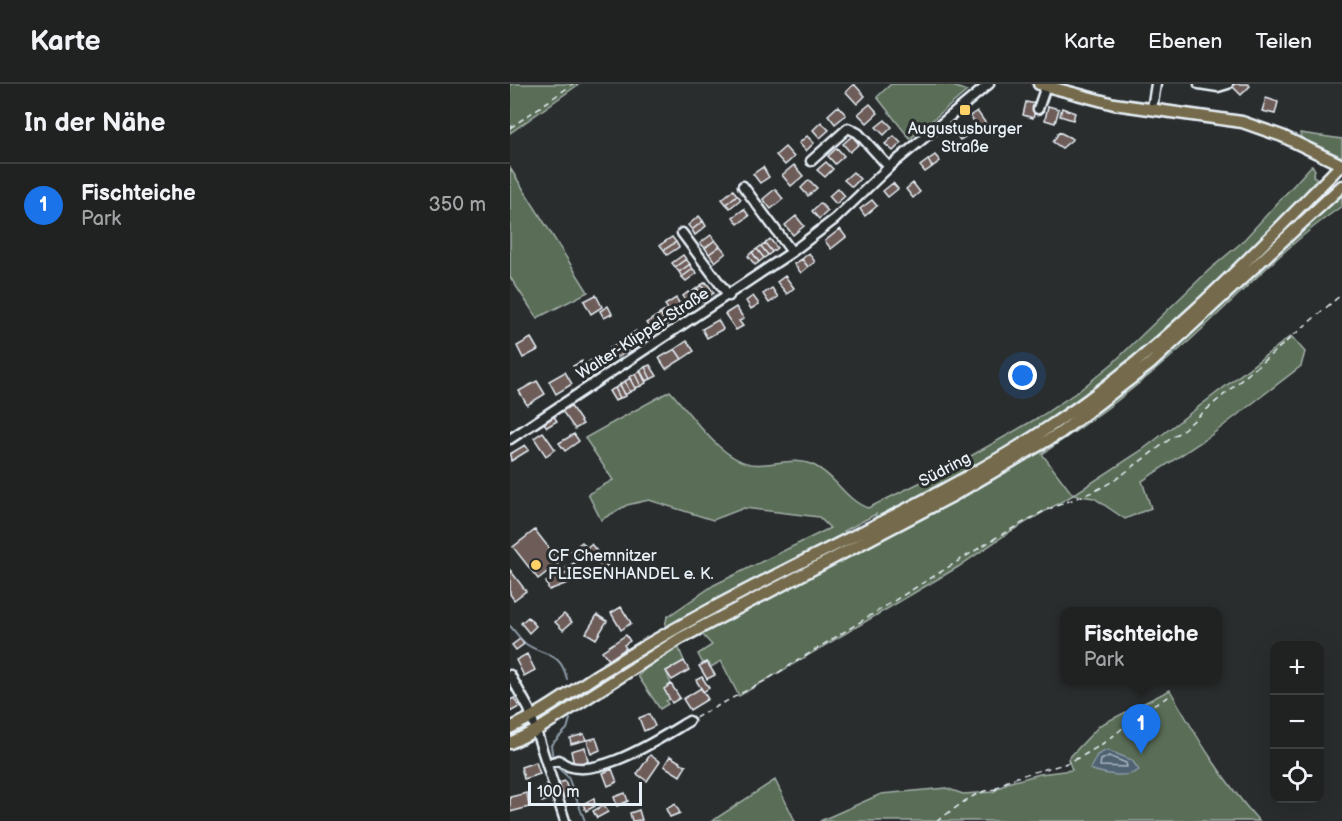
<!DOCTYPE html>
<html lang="de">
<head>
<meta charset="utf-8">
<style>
	body { margin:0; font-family:"Balsamiq Sans",sans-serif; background:#2d2f2f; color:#f1f3f6 }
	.controls { position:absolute; right:18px; bottom:18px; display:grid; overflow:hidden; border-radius:12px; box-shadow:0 6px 24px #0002 }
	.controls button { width:54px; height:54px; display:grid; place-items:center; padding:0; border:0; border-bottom:2px solid #3d3f40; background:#202222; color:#f1f3f6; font:30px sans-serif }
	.scale { position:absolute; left:18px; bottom:15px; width:114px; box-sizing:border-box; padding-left:6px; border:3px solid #e8f1f8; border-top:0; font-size:16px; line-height:21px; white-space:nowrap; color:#e8f1f8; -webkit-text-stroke:4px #2a2d2e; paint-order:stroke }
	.you { position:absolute; left:513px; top:292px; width:21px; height:21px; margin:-15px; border:4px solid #fff; border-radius:50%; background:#1a73e8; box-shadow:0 0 0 9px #1a73e833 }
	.badge { display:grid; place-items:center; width:39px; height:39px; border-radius:50%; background:#1a73e8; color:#fff; font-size:20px; font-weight:700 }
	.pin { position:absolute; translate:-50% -50px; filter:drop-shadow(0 2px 3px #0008) }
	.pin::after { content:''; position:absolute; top:32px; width:21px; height:18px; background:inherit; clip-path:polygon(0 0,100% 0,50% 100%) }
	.popup { position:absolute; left:550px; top:523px; width:162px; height:78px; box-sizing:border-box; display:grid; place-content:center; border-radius:12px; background:#202222; filter:drop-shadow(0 2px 4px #0005); font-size:20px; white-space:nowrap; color:#a2a4a5 }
	.popup b { font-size:22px; color:#f1f3f6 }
	.popup::after { content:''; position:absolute; left:50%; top:100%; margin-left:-12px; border:12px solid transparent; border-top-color:#202222 }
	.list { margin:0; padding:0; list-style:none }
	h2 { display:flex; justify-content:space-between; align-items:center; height:78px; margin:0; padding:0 24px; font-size:26px }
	h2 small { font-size:20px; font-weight:400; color:#a2a4a5 }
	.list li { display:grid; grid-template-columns:39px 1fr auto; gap:18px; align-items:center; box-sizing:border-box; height:84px; padding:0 24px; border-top:2px solid #3d3f40 }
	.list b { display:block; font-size:22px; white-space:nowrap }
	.list p { margin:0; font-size:20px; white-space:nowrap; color:#a2a4a5 }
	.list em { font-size:20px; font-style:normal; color:#a2a4a5 }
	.icon { flex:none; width:33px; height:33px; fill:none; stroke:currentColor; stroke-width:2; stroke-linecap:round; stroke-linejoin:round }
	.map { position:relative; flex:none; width:832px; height:737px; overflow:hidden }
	header { display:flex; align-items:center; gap:36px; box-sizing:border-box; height:84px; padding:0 30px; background:#202222; border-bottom:2px solid #3d3f40 }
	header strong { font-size:28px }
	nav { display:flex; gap:33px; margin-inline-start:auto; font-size:21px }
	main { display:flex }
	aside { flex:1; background:#202222 }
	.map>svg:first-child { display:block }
	.green { fill:#5a6d57; stroke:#a1afa8; stroke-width:1.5 }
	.water { fill:#4f6272; stroke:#8c9ba8; stroke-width:1.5 }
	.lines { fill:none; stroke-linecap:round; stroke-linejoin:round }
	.shore { stroke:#abb8c2; stroke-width:1.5 }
	.stream { stroke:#8c9ba8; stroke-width:2 }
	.building { fill:#6e5c59; stroke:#e8f1f8; stroke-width:1.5 }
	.minor-casing { stroke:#e8f1f8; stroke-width:13 }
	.major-casing { stroke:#e8f1f8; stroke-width:15 }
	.path { stroke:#e8f1f8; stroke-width:1.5; stroke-dasharray:6 4.5; stroke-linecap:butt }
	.minor { stroke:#2a2d2e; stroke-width:8 }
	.major { stroke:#746b4b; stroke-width:10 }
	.poi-dot { fill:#ffd166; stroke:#2a2d2e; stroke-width:2 }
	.labels { text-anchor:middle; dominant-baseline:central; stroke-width:6; stroke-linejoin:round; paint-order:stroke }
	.poi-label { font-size:16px; fill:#e8f1f8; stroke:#2a2d2e }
	.street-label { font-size:16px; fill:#e8f1f8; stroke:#2a2d2e }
</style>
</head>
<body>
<header>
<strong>Karte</strong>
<nav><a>Karte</a><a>Ebenen</a><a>Teilen</a></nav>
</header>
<main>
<aside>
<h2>In der Nähe<small></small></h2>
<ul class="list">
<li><span class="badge">1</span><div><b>Fischteiche</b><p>Park</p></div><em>350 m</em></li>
</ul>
</aside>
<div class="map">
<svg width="832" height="737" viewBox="0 0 832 737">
	<rect width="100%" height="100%" fill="#2a2d2e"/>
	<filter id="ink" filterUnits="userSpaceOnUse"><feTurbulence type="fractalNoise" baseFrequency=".0167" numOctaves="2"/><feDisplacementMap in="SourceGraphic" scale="12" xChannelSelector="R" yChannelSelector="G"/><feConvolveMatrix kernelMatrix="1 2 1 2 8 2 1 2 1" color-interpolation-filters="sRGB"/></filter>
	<g filter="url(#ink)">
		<path class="green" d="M0,0h69l-69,49z
			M381,0h56l20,7 -57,48 -33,-42z
			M790,49l42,6v18l-41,-19z
			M802,81l3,5 -2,6 5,3 -4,6c-73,72 -145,148 -227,210 -65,49 -139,86 -212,123l1,-4 -32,17 3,2 -179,94 -3,-1 2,-9 47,-32 116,-57 -11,-11 -75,-9 -31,12 -64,-20 -22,5 -26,15 -13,-26 25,-14 -28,-42 85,-47c21,23 50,68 81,73 22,3 42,-9 64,2 21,10 30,34 53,42l80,-39 93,-53 39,-26 33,-27 96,-93 32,-27z
			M0,84l78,124 -51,26 -27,-41z
			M832,112v10c-57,39 -103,90 -154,136 -46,41 -94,78 -146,112l31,41 69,-45 149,-114 14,16 -4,14 -91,70 -68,45 9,27 -26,11 -31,-21 -21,-3 -62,36 -53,36 -219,129 -18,-35 -10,6 -4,-5 -4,2 -5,-10 14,-9 -12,-13c131,-68 268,-130 390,-215 53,-37 99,-85 146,-129 35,-32 71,-61 106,-92z
			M168,562l6,15 -18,10 5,13 -7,5 6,10 -4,2 2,3 -8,5 -22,-33 14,-14z
			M660,606c26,46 53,91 89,131h-439l61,-27 65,-6 17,6 30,-2 14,-9 33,-9 32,-4 -4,-11 32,-34z
			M265,696l20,41h-83z"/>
		<path class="water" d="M597,666l25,10 7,10c-12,9 -36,4 -49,-1l7,-14z"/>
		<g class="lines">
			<path class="shore" d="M599,672l17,7 1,4 -27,-1 1,-6z"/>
			<path class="stream" d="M0,542c5,5 10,13 16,18 19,13 34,6 41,35
				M43,675l-2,-14 16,-16 3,-10
				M45,681l13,12 17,44"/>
		</g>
		<path class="building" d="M344,0l11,12 -8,8 -11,-12z
			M724,0h14l2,2 -9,9 -9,-9z
			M756,14l12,4 -3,12 -13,-3z
			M516,18l11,2 -4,14 -10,-3z
			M360,20l8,9 -11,10 -9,-9z
			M328,22l8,9 -11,9 -7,-9z
			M538,22l11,3 -4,14 -10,-3z
			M552,24l13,5 -2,7 -13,-4z
			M467,27l10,14 -7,5 -10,-14z
			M375,36l7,7 -8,8 -8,-8z
			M311,38l8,8 -9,8 -7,-8z
			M452,43l6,8 -8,5 -6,-8z
			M549,48l14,7 -11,9 -9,-6z
			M297,52l7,7 -8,8 -7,-8z
			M342,52l7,8 -9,8 -7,-8z
			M384,52l7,7 -8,8 -8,-7z
			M442,57l5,7 -7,5 -5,-7z
			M275,63l9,10 -9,8 -9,-10z
			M327,64l7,8 -9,8 -7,-8z
			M425,71l5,6 -8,6 -4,-7z
			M418,76l4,7 -7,5 -5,-6z
			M316,78l7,7 -8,8 -8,-7z
			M284,81l9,11 -12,10 -9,-11z
			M253,83l6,10 -9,6 -7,-9z
			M343,88l7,7 -8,8 -8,-7z
			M299,96l8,8 -9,8 -7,-8z
			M383,99l5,6 -10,8 -5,-6z
			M403,99l7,9 -7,6 -7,-9z
			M328,104l7,8 -9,8 -7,-8z
			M265,105l8,10 -12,10 -8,-10z
			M223,106l4,5 -11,9 -4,-5z
			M227,111l4,4 -11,9 -4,-4z
			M362,116l5,6 -12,10 -5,-7z
			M310,119l8,8 -9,8 -7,-8z
			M234,125l5,7 -11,8 -5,-7z
			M189,132l4,5 -11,9 -4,-5z
			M286,132l8,10 -11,9 -8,-10z
			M193,137l3,5 -11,9 -3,-5z
			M330,145l6,8 -15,12 -6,-8z
			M201,151l4,5 -10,8 -5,-5z
			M162,153l4,5 -12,8 -4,-5z
			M260,155l7,9 -5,4 -7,-9z
			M205,156l5,6 -11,8 -4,-6z
			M166,158l3,5 -12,8 -3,-5z
			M255,159l7,9 -4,3 -7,-9z
			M210,162l6,7 -11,9 -6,-8z
			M251,162l7,9 -4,3 -7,-9z
			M247,165l7,9 -5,4 -7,-10z
			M242,168l7,10 -4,3 -7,-9z
			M299,169l6,9 -7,5 -6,-8z
			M173,171l3,4 -11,8 -3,-4z
			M176,175l4,5 -11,8 -4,-5z
			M292,175l6,8 -7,6 -7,-9z
			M180,180l3,5 -11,8 -3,-5z
			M183,185l4,4 -11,8 -4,-4z
			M275,192l9,12 -7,6 -10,-12z
			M196,198l8,11 -5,3 -8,-11z
			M191,201l8,11 -4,3 -8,-11z
			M187,204l8,11 -4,3 -8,-11z
			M262,204l6,9 -9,6 -6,-9z
			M183,207l8,11 -4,3 -8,-11z
			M178,208l8,12 -5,3 -8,-11z
			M86,211l6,12 -11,7 -7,-13z
			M243,212l6,8 -8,5 -5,-8z
			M166,214l9,14 -18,12 -7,-10 8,-5 -3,-4z
			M98,222l4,8 -8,4 -4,-7z
			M226,223l8,12 -5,2 4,5 -7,4 -11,-16z
			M150,230l7,10 -14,9 -7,-10z
			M208,236l5,9 -16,9 -5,-9z
			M126,247l7,10 -14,9 -7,-10z
			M21,254l7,12 -15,8 -6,-12z
			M112,256l7,10 -12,8 -7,-10z
			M177,257l7,10 -12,8 -7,-10z
			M165,265l7,10 -16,10 -7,-11z
			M88,272l7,10 -19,12 -3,-5 -4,2 -6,-9 9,-5 2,4z
			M140,281l7,11 -6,3 -6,-12z
			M135,283l6,12 -5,2 -6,-11z
			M130,287l6,12 -5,3 -6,-12z
			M55,288l7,12 -16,10 -7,-13z
			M125,290l6,12 -6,2 -6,-11z
			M120,294l6,11 -6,3 -5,-11z
			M27,297l8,13 -18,11 -8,-14z
			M115,297l5,11 -5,3 -5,-11z
			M110,301l6,11 -6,2 -5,-10z
			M105,304l5,10 -5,3 -6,-10z
			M60,321l13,19 -8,5 -13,-18z
			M43,331l4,6 -10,6 -4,-5z
			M33,348l12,17 -9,7 -12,-18z
			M64,350l5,7 -14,10 -6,-8z
			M15,361l4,5 -18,11 -1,-7z
			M25,446l25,32 -22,17 -25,-32z
			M72,458l4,5 -13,10 -4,-5z
			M81,460l17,21 -6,5 -17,-21z
			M64,479l10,14 -35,13 -3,-8 23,-10 -3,-4z
			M0,486l16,21 -12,9 -4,-6z
			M111,523l10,16 -10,7 -10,-17z
			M54,530l8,8 -9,8 -8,-8z
			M87,531l10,6 -11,18 -10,-6z
			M18,533l8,9 -7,7 -8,-10z
			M116,551l4,6 -6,4 2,3 -17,12 -7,-9z
			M10,555l4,5 -8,6 -4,-5z
			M17,570l8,16 -11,6 -8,-16z
			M174,577l5,9 -17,10 -6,-9z
			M197,578l8,13 -8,4 -8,-13z
			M192,593l7,11 -6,4 -7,-12z
			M161,600l9,14 -8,5 -8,-14z
			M191,604l7,11 -18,11 -7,-11z
			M4,614l5,9 -9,5v-12z
			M139,630l6,12 -11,5 -5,-13z
			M74,650l2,6 -15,4 -1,-6z
			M86,654l4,12 -9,4 -4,-14z
			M75,663l3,14 -14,4 -3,-14z
			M140,671l10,7 -13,19 -10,-7z
			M160,672l16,10 -6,10 -16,-10z
			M26,678l4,12 -16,5 -3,-12z
			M102,685l5,13 -9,4 -5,-13z
			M55,697l5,15 -7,2 -4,-15z
			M37,703l4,12 -9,3 -3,-12z
			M17,709l2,14 -19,5v-15z
			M115,709l3,8 -11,5 -3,-9z
			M84,714l1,8 -9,5 -3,-7z
			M165,720l5,9 -10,4 -4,-8z
			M94,721l4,7 -11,6 -4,-7z
			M129,726l3,10 -10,1 -2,-8z"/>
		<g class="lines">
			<g class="minor-casing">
				<path id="minor" d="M689,0l19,3 10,-3
					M528,25l8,-23
					M642,25l4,-25
					M301,77l37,-33 10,5 31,34
					M233,102l49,66
					M172,149l47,63
					M0,355l282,-187 43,-33 54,-52 100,-83
					M0,591l19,34 36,112
					M37,680l12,-4c27,28 103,-23 130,-39"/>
			</g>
			<g class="major-casing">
				<path id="major" d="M529,0l75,20 128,18 40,14 60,29
					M0,644c31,-14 58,-34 87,-53 37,-23 75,-45 114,-66 114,-62 236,-113 344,-186 105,-70 198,-168 286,-258
					M0,659l27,-13 144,-92 273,-143 106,-62 90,-69 192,-178"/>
			</g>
			<path class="path" d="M0,44l63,-44
				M625,630l37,-19
				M185,634l73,-39 229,-142 49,-27 49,-19 20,-11 70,-52 157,-134
				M485,705c19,-15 47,-18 69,-25 19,-6 69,-36 71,-55
				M427,737c17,-11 43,-36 64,-31"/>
			<use href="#minor" class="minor"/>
			<use href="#major" class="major"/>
		</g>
	</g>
	<g class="poi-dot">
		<rect x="449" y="20" width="12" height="12" rx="3"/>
		<circle cx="26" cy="481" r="6"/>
	</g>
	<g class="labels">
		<g class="poi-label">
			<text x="455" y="45">Augustusburger<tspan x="455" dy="18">Straße</tspan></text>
			<text x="38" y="472" text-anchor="start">CF Chemnitzer<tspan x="38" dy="18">FLIESENHANDEL e. K.</tspan></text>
		</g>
		<g class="street-label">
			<text transform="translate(133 250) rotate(-33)">Walter-Klippel-Straße</text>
			<text transform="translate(435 386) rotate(-28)">Südring</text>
		</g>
	</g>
</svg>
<div class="controls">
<button>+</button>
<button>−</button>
<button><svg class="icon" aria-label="locate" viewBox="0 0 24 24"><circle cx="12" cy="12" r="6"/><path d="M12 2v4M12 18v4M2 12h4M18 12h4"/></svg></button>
</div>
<div class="scale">100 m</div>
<div class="you"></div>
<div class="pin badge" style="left:631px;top:670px">1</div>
<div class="popup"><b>Fischteiche</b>Park</div>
</div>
</main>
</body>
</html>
